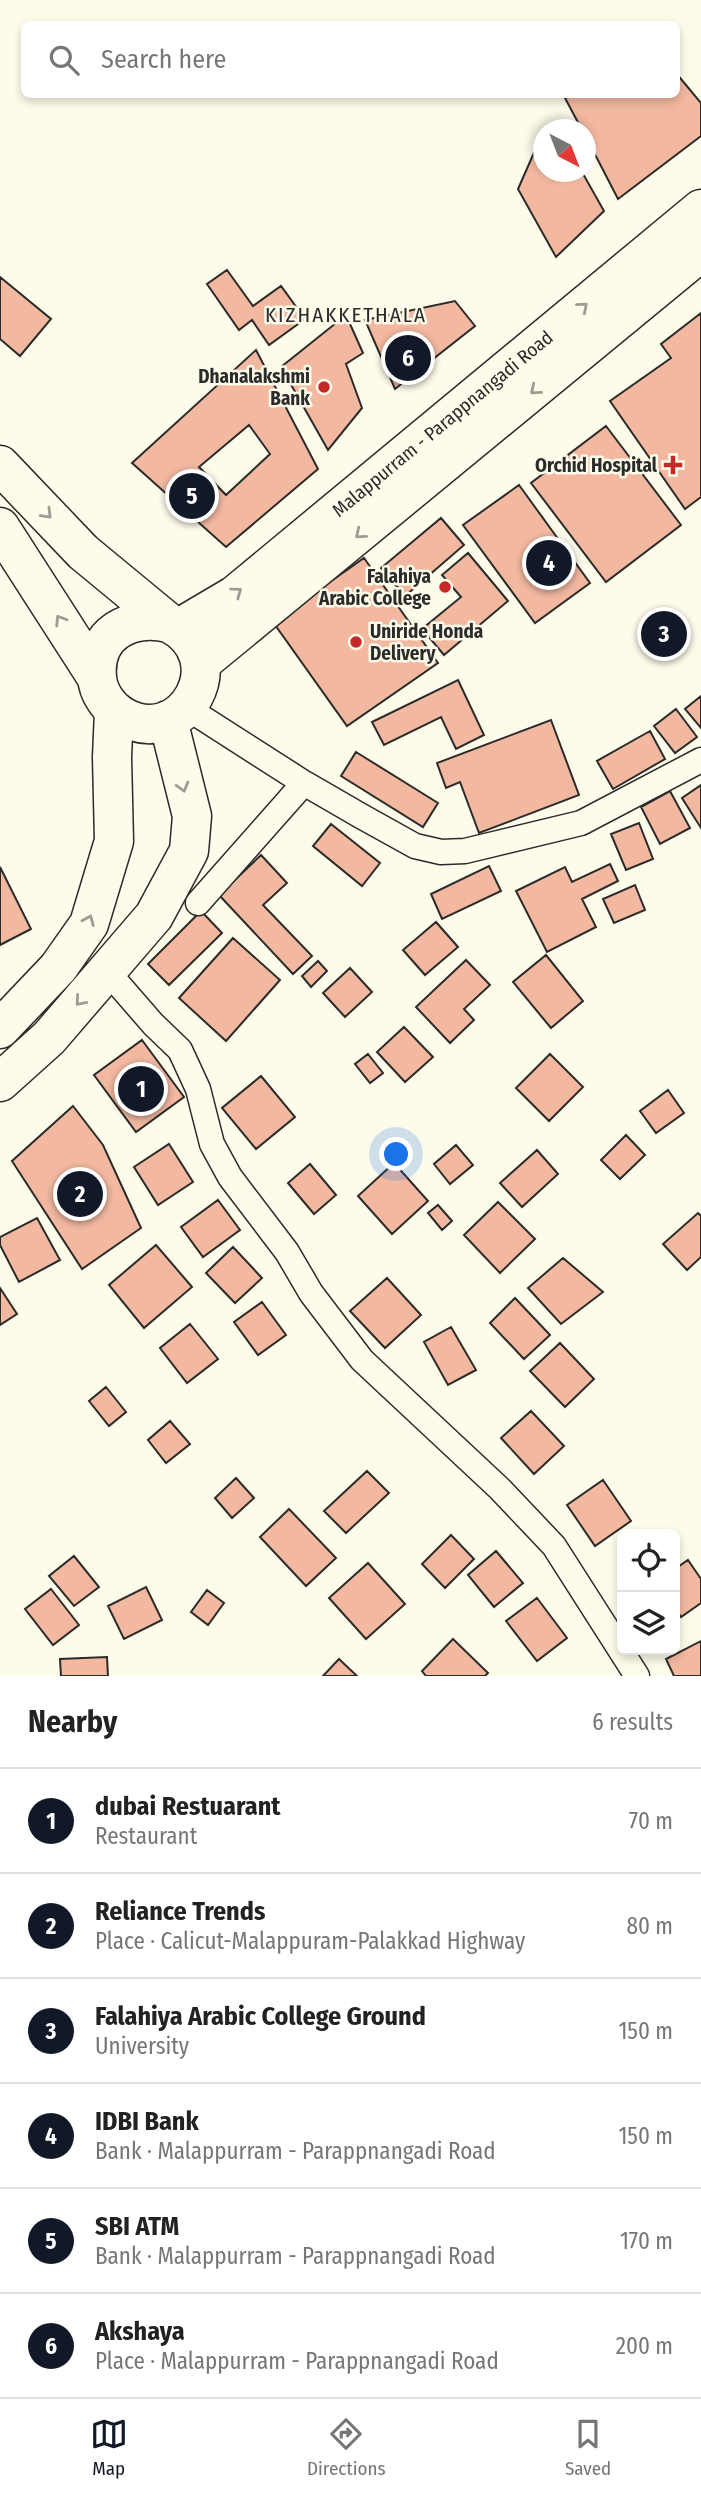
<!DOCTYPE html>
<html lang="en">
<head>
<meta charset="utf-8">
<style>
	body { margin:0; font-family:"Fira Sans Condensed",sans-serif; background:#f6f6f6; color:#222 }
	.controls { position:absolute; right:21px; bottom:21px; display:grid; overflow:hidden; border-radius:10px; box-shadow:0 4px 10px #0003 }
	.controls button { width:63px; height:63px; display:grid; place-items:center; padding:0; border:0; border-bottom:2px solid #e0e0e0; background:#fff; color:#222; font:35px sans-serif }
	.compass { position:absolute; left:533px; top:119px; width:63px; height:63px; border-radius:50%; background:#fff; box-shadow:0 4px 10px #0003; rotate:138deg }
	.you { position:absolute; left:397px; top:1155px; width:24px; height:24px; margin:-18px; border:5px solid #fff; border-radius:50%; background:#1a73e8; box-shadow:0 0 0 10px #1a73e833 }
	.badge { display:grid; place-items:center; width:46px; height:46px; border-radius:50%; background:#111827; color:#fff; font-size:23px; font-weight:700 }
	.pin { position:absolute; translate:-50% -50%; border:4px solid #fff; box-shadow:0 2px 7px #0006 }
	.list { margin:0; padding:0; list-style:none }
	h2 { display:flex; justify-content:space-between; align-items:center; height:91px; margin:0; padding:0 28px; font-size:30px }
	h2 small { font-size:23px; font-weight:400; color:#767676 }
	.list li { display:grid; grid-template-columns:46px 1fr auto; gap:21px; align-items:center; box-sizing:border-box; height:105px; padding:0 28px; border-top:2px solid #e0e0e0 }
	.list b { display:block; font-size:26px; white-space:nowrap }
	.list p { margin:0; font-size:23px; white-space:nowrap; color:#767676 }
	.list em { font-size:23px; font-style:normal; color:#767676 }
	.icon { flex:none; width:38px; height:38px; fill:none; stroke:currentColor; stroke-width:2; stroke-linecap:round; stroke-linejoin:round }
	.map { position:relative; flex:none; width:701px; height:1676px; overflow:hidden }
	.search { position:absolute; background:#fff; box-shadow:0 4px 10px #0003; left:21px; right:21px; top:21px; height:77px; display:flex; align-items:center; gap:18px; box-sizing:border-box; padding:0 24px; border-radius:10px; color:#767676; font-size:26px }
	.sheet { height:721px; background:#fff }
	nav { display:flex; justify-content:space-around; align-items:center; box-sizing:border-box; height:98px; border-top:2px solid #e0e0e0; background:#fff; font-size:19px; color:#767676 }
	nav a { display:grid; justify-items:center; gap:4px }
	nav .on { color:#111827 }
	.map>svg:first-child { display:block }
	.building { fill:#f2b8a0; stroke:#2b2b2b; stroke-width:2; fill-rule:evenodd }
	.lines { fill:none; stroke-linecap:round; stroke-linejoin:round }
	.minor-casing { stroke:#2b2b2b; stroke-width:27 }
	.primary-casing { stroke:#2b2b2b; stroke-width:41 }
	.trunk-casing { stroke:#2b2b2b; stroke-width:41 }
	.minor { stroke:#fdfbea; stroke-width:24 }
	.primary { stroke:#fdfbea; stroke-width:38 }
	.trunk { stroke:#fdfbea; stroke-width:38 }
	.oneway { stroke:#9e9d94 }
	.poi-dot { fill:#c62828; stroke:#fdfbea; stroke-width:2.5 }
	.labels { text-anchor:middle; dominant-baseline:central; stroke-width:5; stroke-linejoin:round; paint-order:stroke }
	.poi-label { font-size:19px; font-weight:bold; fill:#2b2b2b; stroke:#fdfbea; text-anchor:end }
	.street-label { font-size:19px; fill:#2b2b2b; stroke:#fdfbea }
	.neighbourhood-label { font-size:21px; letter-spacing:2px; fill:#2b2b2b; stroke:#fdfbea }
</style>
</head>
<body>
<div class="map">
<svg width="701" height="1676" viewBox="0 0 701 1676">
	<rect width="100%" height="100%" fill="#fdfbea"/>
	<path class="building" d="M676,73l25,30v33l-83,63 -32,-62v-7h-4l-17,-32 10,-4h101z
		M544,130v42h38l22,39 -48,46 -38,-68z
		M227,270l26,36 28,-20 24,33 -36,26 -17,-25 -13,10 -32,-46z
		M0,277l51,42 -31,37 -20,-17z
		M455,301l20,25 -80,63 -30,-69z
		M701,313v184l-16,12 -75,-108 61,-43 -10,-14z
		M346,315l17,38 -17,11 16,44 -34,42 -47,-83z
		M256,350l62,119 -92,78 -94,-84zM249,425l21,29 -44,41 -27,-28z
		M606,426l75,99 -75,57 -75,-99z
		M519,485l71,98 -55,40 -72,-98z
		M441,518l23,27 -59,51 -24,-28z
		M468,553l40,48 -64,54 -22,-26 39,-32 -19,-22z
		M364,558l74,105 -91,63 -74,-104z
		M458,680l26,55 -28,14 -15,-32 -57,28 -12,-23z
		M701,696v32l-16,-19z
		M676,709l21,28 -22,16 -21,-27z
		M551,720l28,75 -100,38 -19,-51 -14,6 -9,-25z
		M650,731l15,28 -52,30 -16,-28z
		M356,752l82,51 -15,24 -82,-51z
		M701,785v43l-19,-30z
		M670,791l20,37 -30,16 -19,-37z
		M639,823l14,36 -27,11 -15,-36z
		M331,824l49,39 -18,23 -49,-40z
		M261,855l26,28 -24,22 49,51 -19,18 -74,-79z
		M610,864l8,17 -36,18 14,28 -49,25 -31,-61 49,-24 7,15z
		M489,866l12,25 -59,28 -11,-25z
		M0,867l31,62 -31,16z
		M635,885l10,25 -31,13 -11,-24z
		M201,911l21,22 -53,52 -21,-21z
		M436,922l22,25 -33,28 -22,-25z
		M233,938l47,42 -54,61 -47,-43z
		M546,955l37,46 -32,27 -38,-46z
		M466,960l24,25 -26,24 10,11 -24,23 -34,-36z
		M318,961l9,10 -16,16 -9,-11z
		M350,968l22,24 -27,25 -22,-24z
		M404,1027l29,30 -28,25 -28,-30z
		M142,1040l42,57 -48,35 -42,-57z
		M368,1054l15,19 -13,10 -15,-19z
		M550,1054l33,33 -34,34 -33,-33z
		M261,1076l34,41 -39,32 -34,-41z
		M668,1090l16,23 -28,20 -16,-22z
		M73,1106l30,39 38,83 -59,41 -70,-108z
		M626,1135l19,20 -25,24 -19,-19z
		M169,1144l24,38 -35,23 -24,-38z
		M456,1145l17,20 -23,19 -16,-20z
		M537,1150l21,24 -36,33 -22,-24z
		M394,1163l34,38 -36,33 -34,-38z
		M310,1164l26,31 -22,19 -26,-31z
		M218,1200l22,30 -37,27 -22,-30z
		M498,1202l37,37 -35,34 -36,-38z
		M438,1205l14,16 -10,9 -14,-17z
		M698,1213l3,3v41l-14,13 -24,-26z
		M37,1218l23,42 -41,22 -19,-37v-8z
		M156,1245l36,42 -48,41 -35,-43z
		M233,1247l29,31 -27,25 -29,-30z
		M563,1258l40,34 -42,32 -33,-36z
		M387,1278l34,37 -36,33 -35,-37z
		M0,1288l17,26 -17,11z
		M515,1298l35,37 -26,24 -34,-36z
		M262,1302l24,33 -28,20 -24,-33z
		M190,1324l28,35 -31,24 -27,-35z
		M451,1327l25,43 -28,15 -24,-43z
		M560,1343l34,36 -29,28 -35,-36z
		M106,1387l20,25 -17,14 -20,-25z
		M531,1411l33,35 -30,28 -33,-36z
		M170,1421l20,23 -24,19 -18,-23z
		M367,1471l22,22 -43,40 -22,-22z
		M236,1478l18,20 -22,20 -17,-20z
		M603,1480l28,41 -36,25 -28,-41z
		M289,1509l47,49 -30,28 -46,-49z
		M451,1535l23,24 -29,29 -23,-24z
		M496,1551l27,32 -29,24 -26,-32z
		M74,1556l25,31 -25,19 -25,-30z
		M688,1560l13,19v24l-20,14 -6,-9v-39z
		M368,1563l37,41 -39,35 -37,-41z
		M146,1587l16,33 -38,19 -16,-33z
		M51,1589l28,36 -26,20 -28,-36z
		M207,1590l17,13 -16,22 -17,-13z
		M537,1598l30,40 -30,23 -31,-40z
		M453,1639l35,34 -3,3h-59l-4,-5z
		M701,1641v35h-27l-8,-17z
		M107,1657l1,19h-47l-1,-17z
		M339,1659l18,17h-34z"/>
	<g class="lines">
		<g class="minor-casing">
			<path id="minor" d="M187,708l117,75 57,33 54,30 26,6 24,-1 116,-28 120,-63
				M198,903l106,-120
				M107,971l46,53 27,26 18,39 14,55 18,33 57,75 24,41 51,67 138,129 54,57 83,130"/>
		</g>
		<g class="primary-casing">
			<g id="primary">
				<path id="s1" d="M179,628l56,-33 466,-386"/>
				<path d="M201,663l500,-411"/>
			</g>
		</g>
		<g class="trunk-casing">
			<path id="trunk" d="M0,465l83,87 86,71c68,35 14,129 -47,93 -13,-8 -24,-23 -25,-39 -4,-44 34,-63 72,-54
				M0,527l97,151
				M0,1029l58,-61 31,-44 25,-83 -2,-84 2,-46
				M0,1082l49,-44 105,-122 35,-65 3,-35 -24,-96"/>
		</g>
		<use href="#minor" class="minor"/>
		<use href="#primary" class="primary"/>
		<use href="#trunk" class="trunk"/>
	</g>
	<defs><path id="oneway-chevron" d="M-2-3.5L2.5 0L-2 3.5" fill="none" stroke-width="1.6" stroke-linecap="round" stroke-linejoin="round" transform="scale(1.75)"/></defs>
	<g class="oneway">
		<use href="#oneway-chevron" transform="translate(583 307) rotate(-40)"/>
		<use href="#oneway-chevron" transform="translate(535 390) rotate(140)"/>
		<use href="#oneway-chevron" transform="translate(47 514) rotate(46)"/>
		<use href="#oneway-chevron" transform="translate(360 534) rotate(140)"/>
		<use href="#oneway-chevron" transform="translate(237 592) rotate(-36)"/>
		<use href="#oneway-chevron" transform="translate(60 620) rotate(-122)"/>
		<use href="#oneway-chevron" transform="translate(183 787) rotate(74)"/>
		<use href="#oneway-chevron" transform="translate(89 920) rotate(-67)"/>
		<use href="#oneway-chevron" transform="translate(80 1001) rotate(131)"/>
	</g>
	<g class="poi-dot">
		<circle cx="324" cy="387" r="7"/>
		<path d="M669.5 454.5h7v7h7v7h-7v7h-7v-7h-7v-7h7z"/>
		<circle cx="445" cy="587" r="7"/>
		<circle cx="356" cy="642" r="7"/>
	</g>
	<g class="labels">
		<g class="poi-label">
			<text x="310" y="376">Dhanalakshmi<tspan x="310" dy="22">Bank</tspan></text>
			<text x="657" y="465">Orchid Hospital</text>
			<text x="431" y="576">Falahiya<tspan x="431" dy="22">Arabic College</tspan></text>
			<text x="370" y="631" text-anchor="start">Uniride Honda<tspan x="370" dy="22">Delivery</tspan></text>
		</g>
		<g class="street-label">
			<text stroke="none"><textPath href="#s1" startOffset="334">Malappurram - Parappnangadi Road</textPath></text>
		</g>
		<g class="neighbourhood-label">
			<text x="346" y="315">KIZHAKKETHALA</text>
		</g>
	</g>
</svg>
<div class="controls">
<button><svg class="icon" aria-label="locate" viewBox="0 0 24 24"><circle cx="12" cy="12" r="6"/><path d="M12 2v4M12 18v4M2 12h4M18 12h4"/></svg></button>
<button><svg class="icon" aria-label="layers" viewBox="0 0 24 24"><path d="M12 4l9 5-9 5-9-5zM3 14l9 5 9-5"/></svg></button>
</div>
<svg class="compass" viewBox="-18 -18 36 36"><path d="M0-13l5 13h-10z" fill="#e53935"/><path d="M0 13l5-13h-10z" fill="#767676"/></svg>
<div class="you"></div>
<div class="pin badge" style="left:141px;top:1089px">1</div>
<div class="pin badge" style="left:80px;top:1194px">2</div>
<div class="pin badge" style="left:664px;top:634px">3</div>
<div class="pin badge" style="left:549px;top:563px">4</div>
<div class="pin badge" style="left:192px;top:496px">5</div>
<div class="pin badge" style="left:408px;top:358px">6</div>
<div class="search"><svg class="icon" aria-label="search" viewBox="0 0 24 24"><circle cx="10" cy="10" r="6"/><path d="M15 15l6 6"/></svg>Search here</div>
</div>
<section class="sheet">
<h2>Nearby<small>6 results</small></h2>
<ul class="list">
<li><span class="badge">1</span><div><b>dubai Restuarant</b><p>Restaurant</p></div><em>70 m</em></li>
<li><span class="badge">2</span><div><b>Reliance Trends</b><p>Place · Calicut-Malappuram-Palakkad Highway</p></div><em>80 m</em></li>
<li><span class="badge">3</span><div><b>Falahiya Arabic College Ground</b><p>University</p></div><em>150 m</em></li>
<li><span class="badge">4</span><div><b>IDBI Bank</b><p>Bank · Malappurram - Parappnangadi Road</p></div><em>150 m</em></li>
<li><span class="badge">5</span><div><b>SBI ATM</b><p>Bank · Malappurram - Parappnangadi Road</p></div><em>170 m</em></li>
<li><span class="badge">6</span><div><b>Akshaya</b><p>Place · Malappurram - Parappnangadi Road</p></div><em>200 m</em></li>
</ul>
</section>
<nav>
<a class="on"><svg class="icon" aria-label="map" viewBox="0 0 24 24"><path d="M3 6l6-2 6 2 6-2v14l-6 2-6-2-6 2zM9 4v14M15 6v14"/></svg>Map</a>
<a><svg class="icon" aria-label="directions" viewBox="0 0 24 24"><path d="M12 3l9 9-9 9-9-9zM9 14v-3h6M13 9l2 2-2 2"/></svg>Directions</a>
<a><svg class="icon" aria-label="saved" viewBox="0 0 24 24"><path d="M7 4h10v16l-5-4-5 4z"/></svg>Saved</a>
</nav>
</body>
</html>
